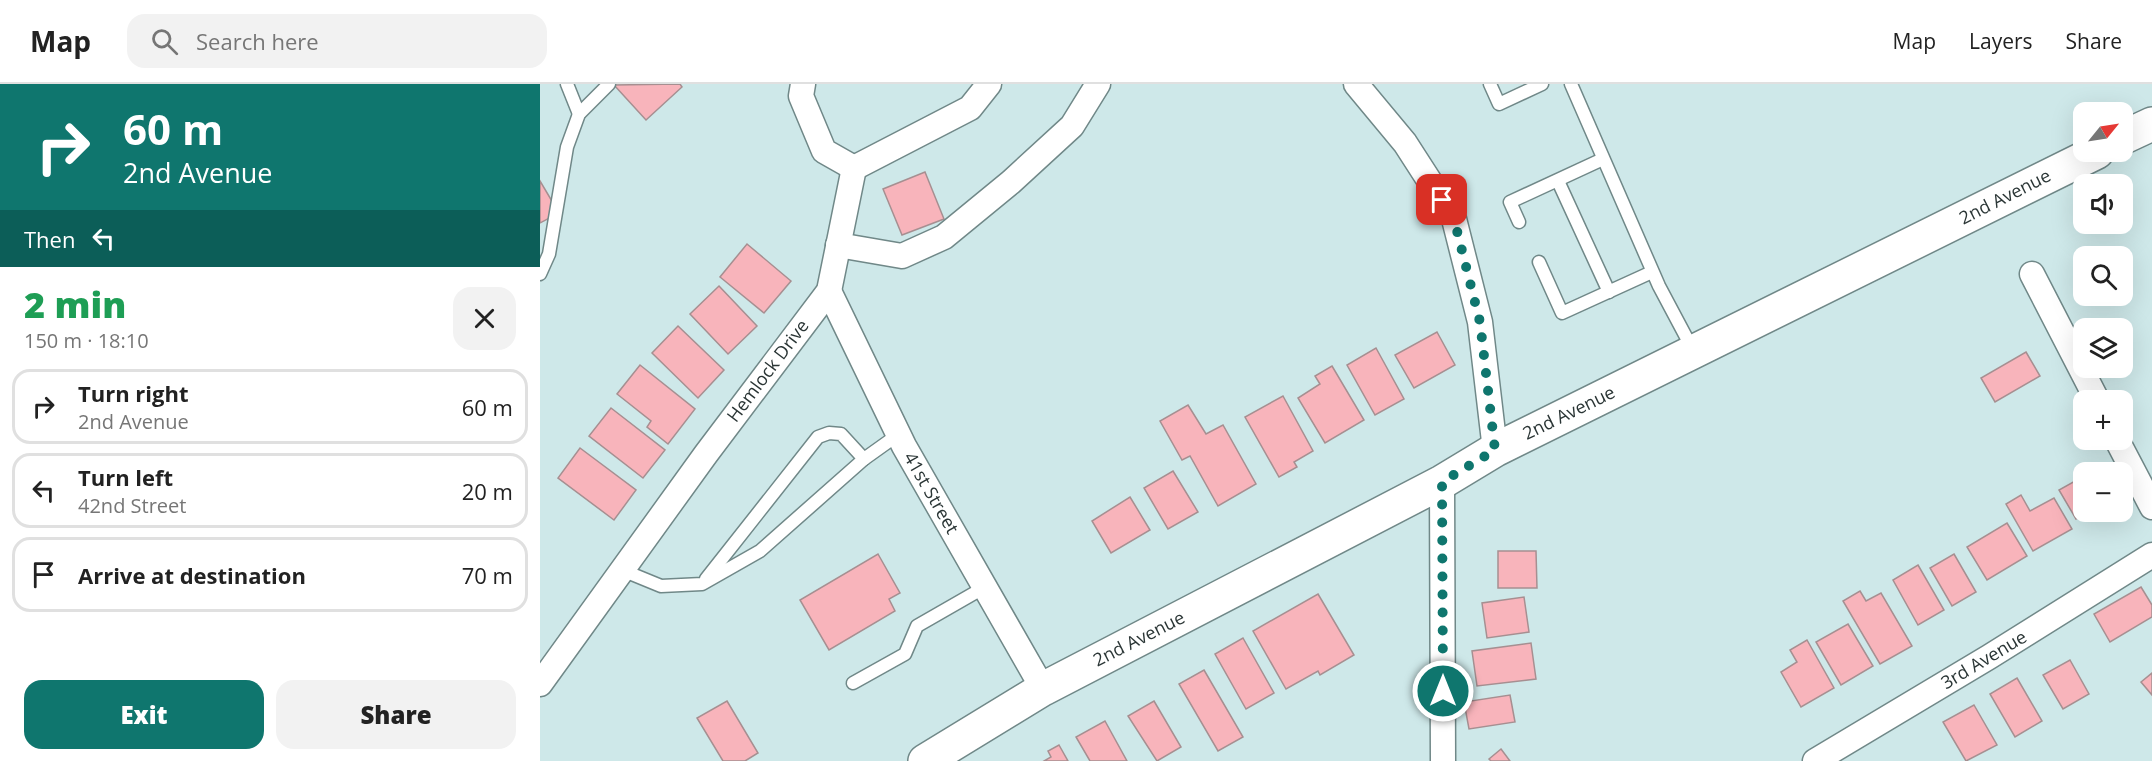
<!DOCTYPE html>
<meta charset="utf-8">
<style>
:root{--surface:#fff;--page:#f2f2f2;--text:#222;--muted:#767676;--line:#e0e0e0;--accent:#0f766e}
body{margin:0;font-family:"Open Sans",sans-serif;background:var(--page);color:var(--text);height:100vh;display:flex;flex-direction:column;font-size:22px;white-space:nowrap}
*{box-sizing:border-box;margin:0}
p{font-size:20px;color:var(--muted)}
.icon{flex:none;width:33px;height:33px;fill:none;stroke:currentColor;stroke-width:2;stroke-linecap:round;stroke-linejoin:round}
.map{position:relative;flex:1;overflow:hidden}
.side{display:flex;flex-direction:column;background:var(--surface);width:540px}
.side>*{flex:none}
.hud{background:#0f766e;color:#fff;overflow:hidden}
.needle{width:39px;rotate:60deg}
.controls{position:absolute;left:1533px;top:18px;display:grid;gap:12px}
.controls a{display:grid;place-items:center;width:60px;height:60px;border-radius:12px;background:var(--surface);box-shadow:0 6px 24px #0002;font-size:30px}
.pin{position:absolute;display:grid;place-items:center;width:51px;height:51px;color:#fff;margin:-26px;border-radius:12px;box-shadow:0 3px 9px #0006}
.me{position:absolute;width:66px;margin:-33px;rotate:0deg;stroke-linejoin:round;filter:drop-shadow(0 0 4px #0008)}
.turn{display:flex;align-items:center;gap:21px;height:126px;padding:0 24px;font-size:27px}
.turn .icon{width:78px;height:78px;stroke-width:2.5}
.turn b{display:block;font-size:42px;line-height:51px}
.then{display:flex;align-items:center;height:57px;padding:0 24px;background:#0003;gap:12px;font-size:22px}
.round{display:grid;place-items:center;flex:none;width:63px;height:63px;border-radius:18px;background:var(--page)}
.summary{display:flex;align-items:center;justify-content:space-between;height:102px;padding:0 24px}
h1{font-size:36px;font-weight:800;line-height:45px;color:#1e9e55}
.primary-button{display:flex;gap:12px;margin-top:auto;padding:12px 24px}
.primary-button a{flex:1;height:69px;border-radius:18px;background:var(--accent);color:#fff;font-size:24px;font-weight:800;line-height:69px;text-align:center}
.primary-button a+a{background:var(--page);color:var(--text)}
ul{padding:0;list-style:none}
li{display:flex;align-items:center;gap:18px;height:75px;margin:0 12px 9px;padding:0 12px;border:3px solid var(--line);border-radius:18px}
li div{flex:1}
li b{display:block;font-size:22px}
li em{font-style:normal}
header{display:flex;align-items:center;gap:36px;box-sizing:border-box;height:84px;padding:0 30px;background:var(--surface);border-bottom:2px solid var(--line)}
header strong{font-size:28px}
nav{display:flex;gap:33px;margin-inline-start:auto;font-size:21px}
.search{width:420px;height:54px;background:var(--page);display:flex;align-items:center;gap:15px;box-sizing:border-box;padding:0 21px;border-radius:18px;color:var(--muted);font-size:22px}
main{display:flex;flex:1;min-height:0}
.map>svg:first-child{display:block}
</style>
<header>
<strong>Map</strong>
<div class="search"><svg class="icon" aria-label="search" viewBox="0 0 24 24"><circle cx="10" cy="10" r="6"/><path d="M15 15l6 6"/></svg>Search here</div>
<nav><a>Map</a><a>Layers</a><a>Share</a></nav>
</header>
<main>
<section class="side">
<div class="hud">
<div class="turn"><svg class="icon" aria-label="right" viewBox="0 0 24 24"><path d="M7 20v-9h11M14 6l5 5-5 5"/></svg><div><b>60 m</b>2nd Avenue</div></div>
<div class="then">Then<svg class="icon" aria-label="left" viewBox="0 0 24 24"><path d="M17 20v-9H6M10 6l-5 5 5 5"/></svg></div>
</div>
<div class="summary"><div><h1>2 min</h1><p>150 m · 18:10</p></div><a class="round"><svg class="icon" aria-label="close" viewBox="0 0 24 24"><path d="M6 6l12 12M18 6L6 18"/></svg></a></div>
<ul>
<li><svg class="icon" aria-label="right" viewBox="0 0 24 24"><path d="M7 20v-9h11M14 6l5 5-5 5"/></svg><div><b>Turn right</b><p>2nd Avenue</p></div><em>60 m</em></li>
<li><svg class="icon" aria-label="left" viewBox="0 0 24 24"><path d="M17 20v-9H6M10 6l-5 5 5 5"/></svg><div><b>Turn left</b><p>42nd Street</p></div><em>20 m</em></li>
<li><svg class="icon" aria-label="arrive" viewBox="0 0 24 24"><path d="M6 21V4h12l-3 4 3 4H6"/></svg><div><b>Arrive at destination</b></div><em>70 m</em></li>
</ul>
<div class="primary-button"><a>Exit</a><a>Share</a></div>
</section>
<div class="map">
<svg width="1612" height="677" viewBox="0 0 1612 677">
<rect width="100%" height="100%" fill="#cee8e9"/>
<g fill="#f8b4bb" stroke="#a68f91" stroke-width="1.5">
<polygon points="140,0 142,3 106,36 74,1"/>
<polygon points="385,88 404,135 362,151 343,105"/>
<polygon points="0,97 19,129 0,139"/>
<polygon points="207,160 251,197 224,229 180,193"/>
<polygon points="179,202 217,242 188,270 150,230"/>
<polygon points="138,242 184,286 158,314 112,269"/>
<polygon points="897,248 915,281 874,304 855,271"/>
<polygon points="836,264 864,315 835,331 807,281"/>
<polygon points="1486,268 1500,292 1455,318 1441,294"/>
<polygon points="100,281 155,325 128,360 107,343 111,337 77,310"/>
<polygon points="792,282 824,336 785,359 758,314 780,300 775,292"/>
<polygon points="743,312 773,367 754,378 757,383 739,393 705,333"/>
<polygon points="648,321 666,350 683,341 716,400 678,422 650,372 642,376 620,337"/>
<polygon points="71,324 125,366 103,394 49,352"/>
<polygon points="40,364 96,406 74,436 18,394"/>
<polygon points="633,387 658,428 628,445 604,404"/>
<polygon points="1544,392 1544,428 1549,428 1536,435 1519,406"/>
<polygon points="1481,411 1490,427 1514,414 1532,445 1493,467 1466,420"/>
<polygon points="590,413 610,446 571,469 552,437"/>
<polygon points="1467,439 1487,472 1447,496 1427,463"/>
<polygon points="958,467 996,467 997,504 958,504"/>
<polygon points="338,470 360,509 349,515 355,527 289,566 260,516"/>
<polygon points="1414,470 1436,508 1412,522 1390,484"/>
<polygon points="1378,481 1404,526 1378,541 1353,496"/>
<polygon points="1601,503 1612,521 1612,533 1570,558 1554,530"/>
<polygon points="1320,507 1326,517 1341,509 1372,562 1340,580 1303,517"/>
<polygon points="778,510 814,571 780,591 778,587 746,605 713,547"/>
<polygon points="984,513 989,548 947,554 942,519"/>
<polygon points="1308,540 1333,582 1301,601 1276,558"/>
<polygon points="703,554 734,609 706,625 675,570"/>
<polygon points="1267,556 1294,604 1261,623 1241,588 1257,578 1250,566"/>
<polygon points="991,559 996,595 937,602 932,567"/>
<polygon points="1530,576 1549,610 1523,625 1503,591"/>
<polygon points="664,586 703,653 678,667 639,600"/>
<polygon points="1612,589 1612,611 1601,598"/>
<polygon points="1477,594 1502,637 1475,653 1450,610"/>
<polygon points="970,611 975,638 929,645 924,618"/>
<polygon points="187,617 218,669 205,677 183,677 157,634"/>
<polygon points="614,617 641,663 617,677 588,632"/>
<polygon points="1434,621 1457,661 1426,677 1403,638"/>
<polygon points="565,637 587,677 550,677 536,653"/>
<polygon points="519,661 528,677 504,677 511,673 508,667"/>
<polygon points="961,665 970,677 951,677 949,675"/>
</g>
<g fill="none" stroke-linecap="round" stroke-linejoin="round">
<g stroke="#708888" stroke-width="15">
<g id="service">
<polyline points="27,0 39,30"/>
<polyline points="950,0 959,20 1002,0"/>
<polyline points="1031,0 1119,202 1153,266"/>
<polyline points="1018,97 1069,208"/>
<polyline points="979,138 970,118 1063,75"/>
<polyline points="999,178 1022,229 1112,188"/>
<polyline points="0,190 9,170 27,63 39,30 69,0"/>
<polyline points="82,486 121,502 162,500 220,467 324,375 359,350"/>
<polyline points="166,495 278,353 289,349 301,350 324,375"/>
<polyline points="313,599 365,570 377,542 445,503"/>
</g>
</g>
<g stroke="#708888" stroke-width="27">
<g id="minor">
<polyline points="263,0 261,12 284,67 314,84"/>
<polyline points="816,0 865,59 914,135 940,238 955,366"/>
<polyline points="314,84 430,24 449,0"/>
<polyline points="298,161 362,172 404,153 471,98 532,42 558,0"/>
<polyline points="1492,190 1557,316"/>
<polyline points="289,207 364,362 503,605"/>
<polyline points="1577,356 1612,423"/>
<polyline points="902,398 903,677"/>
<polyline points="0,600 166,370 289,207 314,84"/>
<polyline points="1275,677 1449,573 1612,471"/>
</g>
</g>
<g stroke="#708888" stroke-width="36">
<g id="secondary">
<polyline points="1582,54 1612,40"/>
<polyline points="385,677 503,605 902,398 955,366 1557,68"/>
</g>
</g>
<use href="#service" stroke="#fff" stroke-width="12"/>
<use href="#minor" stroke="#fff" stroke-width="24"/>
<use href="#secondary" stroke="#fff" stroke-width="33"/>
</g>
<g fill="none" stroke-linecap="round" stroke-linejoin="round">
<polyline stroke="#0f766e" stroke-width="10" stroke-dasharray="0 18" points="902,116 914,135 940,238 955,366 902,398 903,607"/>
</g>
<g text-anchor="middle" stroke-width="4.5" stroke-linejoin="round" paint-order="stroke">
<g font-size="18" fill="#2a3535" stroke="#fff">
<text transform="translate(1465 113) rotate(-27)" y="6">2nd Avenue</text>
<text transform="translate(228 287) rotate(-53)" y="6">Hemlock Drive</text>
<text transform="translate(1029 329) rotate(-26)" y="6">2nd Avenue</text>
<text transform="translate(391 409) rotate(60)" y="6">41st Street</text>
<text transform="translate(599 555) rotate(-27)" y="6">2nd Avenue</text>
<text transform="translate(1444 576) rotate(-31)" y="6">3rd Avenue</text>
</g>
</g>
</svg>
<div class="controls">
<a><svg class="needle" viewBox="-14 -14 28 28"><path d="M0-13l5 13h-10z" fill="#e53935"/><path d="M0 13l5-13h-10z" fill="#767676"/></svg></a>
<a><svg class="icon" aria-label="sound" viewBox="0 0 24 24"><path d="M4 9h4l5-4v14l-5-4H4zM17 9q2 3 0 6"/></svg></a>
<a><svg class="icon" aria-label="search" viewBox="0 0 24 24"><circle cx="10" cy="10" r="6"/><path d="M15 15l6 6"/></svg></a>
<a><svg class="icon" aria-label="layers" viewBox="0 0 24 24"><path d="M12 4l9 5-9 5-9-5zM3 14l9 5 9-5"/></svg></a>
<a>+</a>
<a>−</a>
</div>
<div class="pin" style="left:902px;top:116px;background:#d93025"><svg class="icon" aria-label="arrive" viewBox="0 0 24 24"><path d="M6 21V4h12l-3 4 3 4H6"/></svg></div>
<svg class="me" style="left:903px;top:607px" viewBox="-20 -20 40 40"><circle r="17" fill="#0f766e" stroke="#fff" stroke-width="3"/><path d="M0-11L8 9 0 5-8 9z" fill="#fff"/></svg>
</div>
</main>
